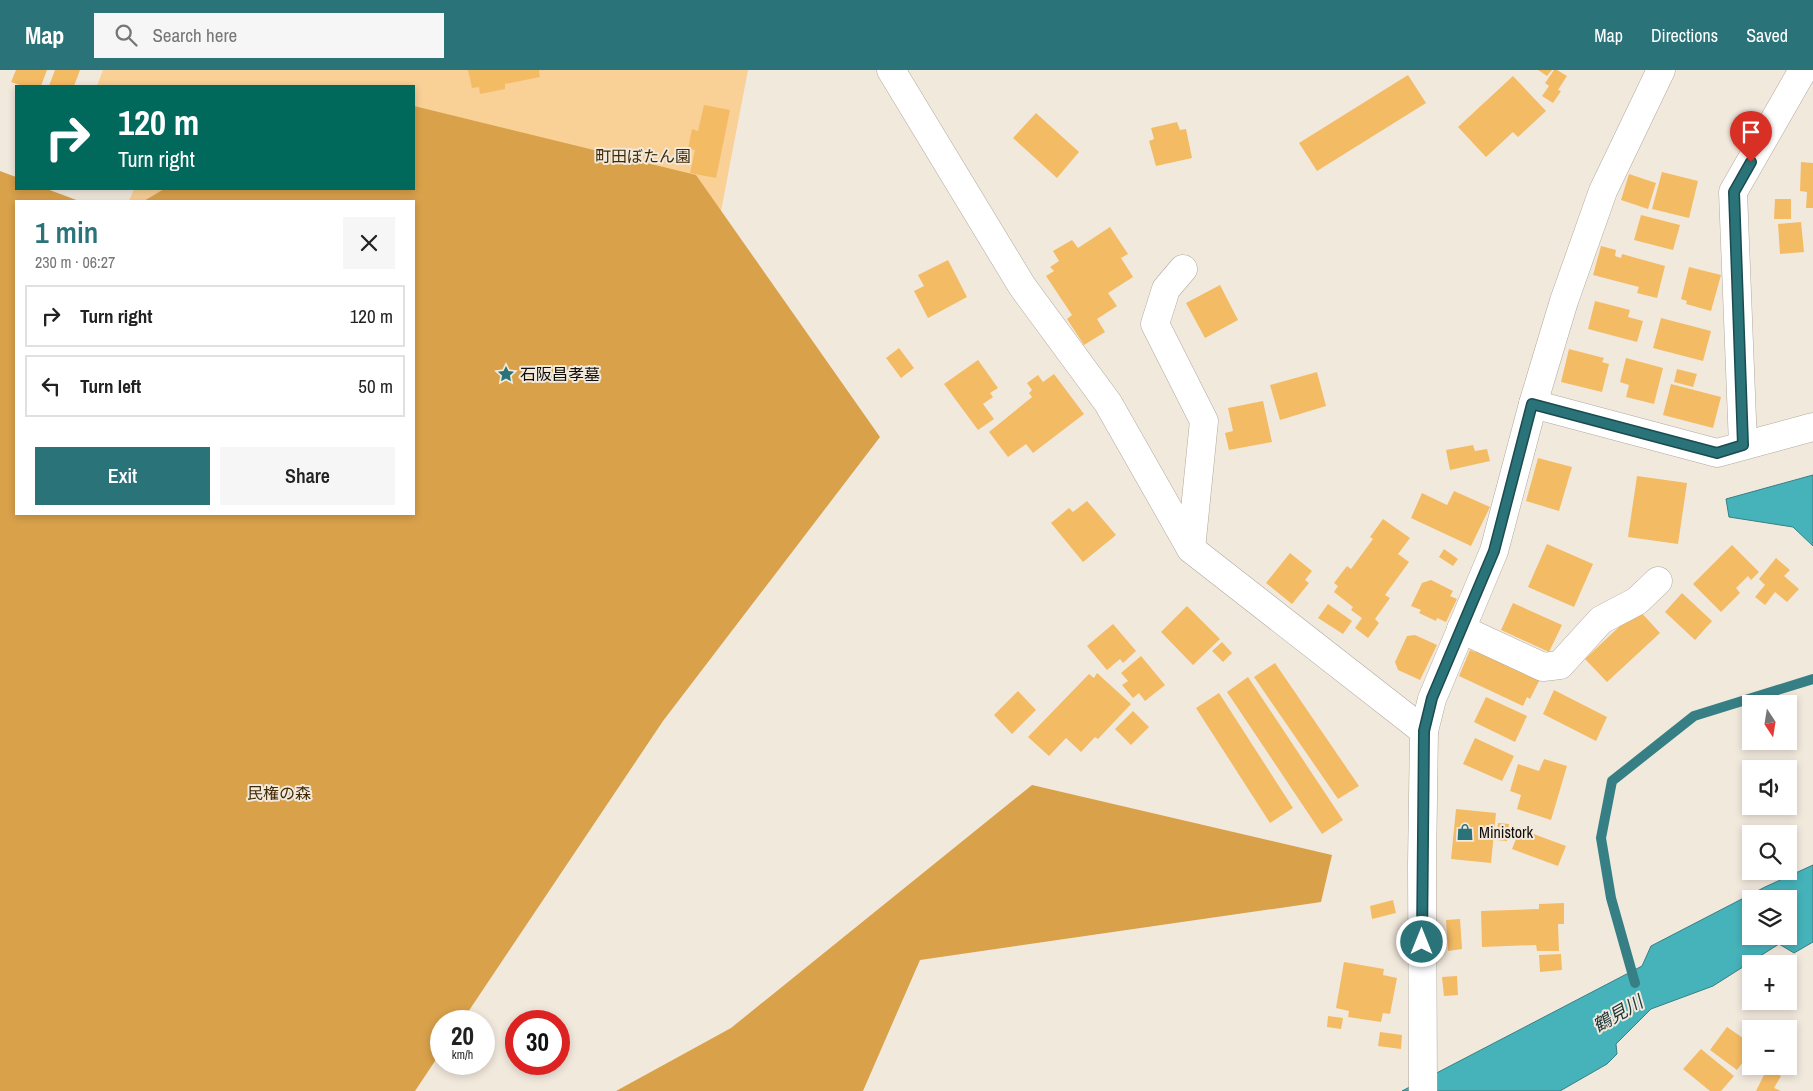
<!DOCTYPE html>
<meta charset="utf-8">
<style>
:root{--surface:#fff;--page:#f6f6f6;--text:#222;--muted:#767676;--line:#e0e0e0;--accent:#297379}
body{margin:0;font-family:"Archivo Narrow","Noto Sans JP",sans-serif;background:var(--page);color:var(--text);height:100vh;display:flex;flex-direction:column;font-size:19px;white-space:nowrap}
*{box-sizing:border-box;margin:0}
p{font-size:16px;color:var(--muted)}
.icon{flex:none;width:28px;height:28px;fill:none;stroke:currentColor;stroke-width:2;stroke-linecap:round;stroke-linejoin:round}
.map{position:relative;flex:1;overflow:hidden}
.drawer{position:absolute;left:15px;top:130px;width:400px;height:315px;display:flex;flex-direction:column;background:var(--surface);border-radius:0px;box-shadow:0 2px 8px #0003}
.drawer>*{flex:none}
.hud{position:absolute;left:15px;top:15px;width:400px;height:105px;border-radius:0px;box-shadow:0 2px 8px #0003;background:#00695c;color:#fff;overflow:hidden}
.needle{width:32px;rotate:168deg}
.fabs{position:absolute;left:1742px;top:625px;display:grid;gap:10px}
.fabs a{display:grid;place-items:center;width:55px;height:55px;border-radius:0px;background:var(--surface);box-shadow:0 2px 8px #0003;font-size:25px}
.speed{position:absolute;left:430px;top:940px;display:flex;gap:10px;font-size:25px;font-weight:700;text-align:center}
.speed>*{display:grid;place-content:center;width:65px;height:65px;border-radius:50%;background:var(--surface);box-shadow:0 2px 8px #0003;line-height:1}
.speed small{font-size:12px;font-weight:400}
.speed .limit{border:8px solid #d22;background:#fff;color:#111}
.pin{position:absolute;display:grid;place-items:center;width:42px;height:42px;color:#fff;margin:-51px -21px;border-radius:50% 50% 50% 0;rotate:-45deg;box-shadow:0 0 5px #0007}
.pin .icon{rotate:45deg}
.me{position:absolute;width:55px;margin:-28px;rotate:0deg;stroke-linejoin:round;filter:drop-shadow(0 0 4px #0008)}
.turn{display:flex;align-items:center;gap:18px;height:105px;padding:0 20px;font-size:22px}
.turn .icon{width:65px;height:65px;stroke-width:2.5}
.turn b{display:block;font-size:35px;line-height:42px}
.round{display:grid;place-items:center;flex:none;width:52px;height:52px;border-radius:0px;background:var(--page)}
.overview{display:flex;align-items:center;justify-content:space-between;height:85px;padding:0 20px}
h1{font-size:30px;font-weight:600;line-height:38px;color:var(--accent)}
.button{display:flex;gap:10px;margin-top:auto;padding:10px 20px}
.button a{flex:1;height:58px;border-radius:0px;background:var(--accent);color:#fff;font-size:20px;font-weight:600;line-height:58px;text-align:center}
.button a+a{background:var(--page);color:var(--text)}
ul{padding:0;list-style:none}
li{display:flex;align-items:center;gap:15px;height:62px;margin:0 10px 8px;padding:0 10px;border:2px solid var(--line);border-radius:0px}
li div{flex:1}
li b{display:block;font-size:19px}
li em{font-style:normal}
header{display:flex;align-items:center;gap:30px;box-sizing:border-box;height:70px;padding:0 25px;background:var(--accent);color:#fff}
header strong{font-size:24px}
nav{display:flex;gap:28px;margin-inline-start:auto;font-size:18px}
.search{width:350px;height:45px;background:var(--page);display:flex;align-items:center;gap:12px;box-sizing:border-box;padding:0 18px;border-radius:0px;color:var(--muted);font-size:19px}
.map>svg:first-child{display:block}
</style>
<header>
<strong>Map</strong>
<div class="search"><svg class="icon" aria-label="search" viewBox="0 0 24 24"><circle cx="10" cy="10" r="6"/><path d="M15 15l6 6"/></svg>Search here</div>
<nav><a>Map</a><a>Directions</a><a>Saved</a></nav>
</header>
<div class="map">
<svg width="1813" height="1021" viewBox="0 0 1813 1021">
<rect width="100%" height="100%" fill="#f2e9dd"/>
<polygon fill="#f9d096" points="103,0 748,0 712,188 410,124 408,131 129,131 134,119 414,119 414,16 97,16"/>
<g fill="#d9a14a">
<polygon points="414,36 696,105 880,367 663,651 462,951 441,951 441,982 415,1021 0,1021 0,101 16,107 16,119 47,119 79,131 16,131 16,444 414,444 414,131 144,131 164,119 414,119"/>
<polygon points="1032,715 1332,785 1321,832 920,890 863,1021 616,1021 731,958"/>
</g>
<g fill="#46b2ba" stroke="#368085" fill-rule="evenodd">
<polygon points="1813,405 1813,476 1793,457 1729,447 1726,429"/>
<path d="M1813,795V872L1794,883L1779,874L1713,916L1651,939L1616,974L1617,984L1607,994L1560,1021H1402L1642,896L1651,876L1765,817ZM1751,829H1789V866H1751Z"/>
</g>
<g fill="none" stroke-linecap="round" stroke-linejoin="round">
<polyline stroke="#368085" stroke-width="10" points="1635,913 1611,828 1601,768 1612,711 1694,646 1813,609"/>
</g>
<g fill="#f4bb65">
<polygon points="16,0 47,0 41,16 22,16 11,12"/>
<polygon points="55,0 80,0 74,16 49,16"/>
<polygon points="468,0 539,0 540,7 505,14 505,19 480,24 479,17 472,18"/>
<polygon points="1538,0 1552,0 1547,6"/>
<polygon points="1554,0 1557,0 1567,6 1558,20 1561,21 1553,33 1542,26 1549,16 1545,13"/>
<polygon points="1408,5 1426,33 1317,101 1299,73"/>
<polygon points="1513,6 1546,41 1518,67 1513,62 1486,87 1458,57"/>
<polygon points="704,35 730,40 716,108 690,103 695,80 688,79 692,59 698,61"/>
<polygon points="1036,43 1079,82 1057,108 1013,68"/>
<polygon points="1177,52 1180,60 1186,59 1192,88 1156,96 1149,71 1154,69 1151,58"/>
<polygon points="1801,92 1813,93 1813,138 1806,138 1807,122 1800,121"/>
<polygon points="1662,102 1698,111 1689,148 1652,139"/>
<polygon points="1629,104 1656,113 1648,139 1621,130"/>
<polygon points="1775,129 1791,129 1791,149 1774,149"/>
<polygon points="1641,145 1680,155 1673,180 1634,170"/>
<polygon points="1801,152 1804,182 1780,184 1778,154"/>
<polygon points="1110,157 1128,184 1121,188 1133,207 1108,223 1117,236 1097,249 1105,262 1084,275 1067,249 1072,245 1046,206 1054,201 1050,197 1059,191 1053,181 1072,170 1078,178"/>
<polygon points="1601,176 1616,180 1615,186 1621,188 1622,184 1665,196 1657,228 1637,223 1639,217 1593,205"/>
<polygon points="948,190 967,227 928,248 914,221 924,216 918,205"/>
<polygon points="1689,197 1721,205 1711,241 1686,234 1687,231 1681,229"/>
<polygon points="1220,215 1238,250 1205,268 1186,233"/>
<polygon points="1595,231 1630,240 1628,247 1643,251 1637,272 1588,259"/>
<polygon points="1661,248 1711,261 1703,291 1653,278"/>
<polygon points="899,278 914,298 901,308 886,288"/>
<polygon points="1569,279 1604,288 1602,292 1609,294 1602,322 1561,312"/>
<polygon points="1626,288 1663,298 1654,334 1626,327 1629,315 1620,312"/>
<polygon points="978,290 998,318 990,323 993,327 983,334 994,349 978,360 944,314"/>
<polygon points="1677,299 1697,304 1693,317 1674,312"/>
<polygon points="1317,302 1326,336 1280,350 1270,315"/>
<polygon points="1054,304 1084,344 1033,383 1026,374 1008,387 989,362 1032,327 1029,323 1032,320 1027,313 1038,305 1043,312"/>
<polygon points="1671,314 1721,327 1713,358 1663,345"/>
<polygon points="1263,331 1272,372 1229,380 1225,363 1233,361 1228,338"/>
<polygon points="1473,375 1475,381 1487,379 1490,391 1450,400 1446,380"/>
<polygon points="1538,388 1572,397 1559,441 1526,431"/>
<polygon points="1637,406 1687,413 1678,474 1628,467"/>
<polygon points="1454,421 1490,437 1471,476 1411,448 1422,423 1447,435"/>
<polygon points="1087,431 1116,465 1083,492 1051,453 1069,438 1073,442"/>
<polygon points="1383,449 1410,468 1398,484 1409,492 1385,525 1390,528 1375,549 1379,553 1368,568 1355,558 1362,548 1351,540 1353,537 1334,522 1338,516 1334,513 1347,496 1351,499 1373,469 1370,467"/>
<polygon points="1547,474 1593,494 1574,537 1528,517"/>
<polygon points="1732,475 1759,502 1751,510 1748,506 1736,518 1740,523 1721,542 1693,514"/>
<polygon points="1444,479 1458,489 1453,496 1439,487"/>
<polygon points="1290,483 1312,501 1305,510 1309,513 1292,534 1266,513"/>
<polygon points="1776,488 1790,500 1784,506 1799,519 1787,532 1775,522 1765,535 1755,527 1765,515 1759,509"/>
<polygon points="1431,510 1453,521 1450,526 1457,529 1446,552 1437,548 1436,551 1419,543 1421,540 1411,536 1422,513"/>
<polygon points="1682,523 1712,551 1695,570 1665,542"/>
<polygon points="1513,533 1562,555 1549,582 1501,560"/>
<polygon points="1328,534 1352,551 1343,564 1318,548"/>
<polygon points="1187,536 1220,569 1193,595 1161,562"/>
<polygon points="1638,539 1660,563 1607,612 1585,589"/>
<polygon points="1113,554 1136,581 1123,593 1120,589 1107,600 1087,576"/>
<polygon points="1415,565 1437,575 1420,610 1398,600 1395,592 1407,566"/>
<polygon points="1222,572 1232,583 1223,592 1212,581"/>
<polygon points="1478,578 1541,607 1530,629 1527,627 1523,636 1459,606 1470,580 1475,582"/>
<polygon points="1141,586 1165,615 1145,631 1139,623 1133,628 1122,615 1128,611 1121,603"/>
<polygon points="1275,593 1359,716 1338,729 1254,607"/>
<polygon points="1097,603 1131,634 1098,669 1095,667 1081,682 1066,668 1049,686 1028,667 1089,604 1094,608"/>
<polygon points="1248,607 1343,750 1322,764 1227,622"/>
<polygon points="1554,620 1607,647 1596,671 1543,644"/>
<polygon points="1018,621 1036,640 1012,664 994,645"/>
<polygon points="1219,623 1293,738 1270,753 1196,638"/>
<polygon points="1486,627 1527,646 1515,672 1474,652"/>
<polygon points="1133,641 1149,657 1131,675 1115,659"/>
<polygon points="1475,668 1514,686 1502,711 1463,694"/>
<polygon points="1544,689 1567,696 1551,750 1517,739 1521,725 1510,721 1518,694 1539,701"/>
<polygon points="1456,739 1496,743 1491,793 1451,789"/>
<polygon points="1498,753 1509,754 1507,771 1496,770"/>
<polygon points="1520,759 1566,776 1558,796 1512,779"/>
<polygon points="1393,830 1396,843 1372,849 1370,836"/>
<polygon points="1564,833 1564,854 1558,854 1559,881 1537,881 1536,875 1482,877 1481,841 1539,839 1539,834"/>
<polygon points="1460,849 1462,879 1448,881 1446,850"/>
<polygon points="1561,884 1562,900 1540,902 1539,885"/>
<polygon points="1344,892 1384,899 1383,905 1397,908 1390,944 1383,943 1381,952 1348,947 1349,941 1336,938"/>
<polygon points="1457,906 1458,925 1444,926 1442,907"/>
<polygon points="1328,946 1343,948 1341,959 1327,957"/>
<polygon points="1727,957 1743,968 1745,965 1751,969 1751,981 1737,1000 1710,980"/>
<polygon points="1380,962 1402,965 1401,979 1378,976"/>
<polygon points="1701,979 1734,1006 1721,1021 1710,1021 1683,999"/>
<polygon points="1767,999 1781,1006 1774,1018 1781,1021 1756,1021"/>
</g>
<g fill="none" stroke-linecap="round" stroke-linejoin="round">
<g stroke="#b1a89d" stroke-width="29">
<g id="minor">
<polyline points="891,0 1022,216 1108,333 1191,479 1424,661"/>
<polyline points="1183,199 1166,219 1155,254 1204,351 1191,479"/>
<polyline points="1533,334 1717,383 1813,357"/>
<polyline points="1743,375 1733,122 1803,0"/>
<polyline points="1461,559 1543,597 1560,595 1601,550 1637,531 1658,511"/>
<polyline points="1423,1021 1422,795 1424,661 1432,629 1494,481 1533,334 1564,231 1603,121 1661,0"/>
</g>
</g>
<use href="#minor" stroke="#fff" stroke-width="28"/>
</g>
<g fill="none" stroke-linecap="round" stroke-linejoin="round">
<g stroke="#1b4b4f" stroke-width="12">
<polyline id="route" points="1422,872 1424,661 1432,628 1494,481 1532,334 1717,383 1743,375 1734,122 1751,92"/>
</g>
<use href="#route" stroke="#297379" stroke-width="9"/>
</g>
<defs>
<g id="sight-bare" transform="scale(1.35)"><path d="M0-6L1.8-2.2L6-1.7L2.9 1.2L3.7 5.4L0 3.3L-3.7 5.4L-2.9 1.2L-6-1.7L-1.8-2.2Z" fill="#297379" stroke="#f2e9dd" stroke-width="2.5" paint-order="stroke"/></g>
<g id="shop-bare" transform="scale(1.35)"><path d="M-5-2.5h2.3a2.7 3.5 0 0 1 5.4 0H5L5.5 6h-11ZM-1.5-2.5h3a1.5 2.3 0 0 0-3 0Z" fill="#297379" stroke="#f2e9dd" stroke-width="2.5" paint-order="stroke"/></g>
</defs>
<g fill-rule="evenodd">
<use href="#sight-bare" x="506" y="304"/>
<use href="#shop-bare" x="1465" y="762"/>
</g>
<g text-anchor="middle" stroke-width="4" stroke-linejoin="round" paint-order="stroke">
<g font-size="16" fill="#412a04" stroke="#f2e9dd">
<text x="643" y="92">町田ぼたん園</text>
<text x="279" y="729">民権の森</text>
</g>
<g font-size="16" fill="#100d09" stroke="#f2e9dd" text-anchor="start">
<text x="520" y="310">石阪昌孝墓</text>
<text x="1479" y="768">Ministork</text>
</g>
<g font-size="18" font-style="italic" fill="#20383a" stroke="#f2e9dd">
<text transform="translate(1618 944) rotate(-30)" y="6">鶴見川</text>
</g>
</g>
</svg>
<div class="fabs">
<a><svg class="needle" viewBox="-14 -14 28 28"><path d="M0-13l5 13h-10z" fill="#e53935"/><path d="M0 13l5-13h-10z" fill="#767676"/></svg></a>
<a><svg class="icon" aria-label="sound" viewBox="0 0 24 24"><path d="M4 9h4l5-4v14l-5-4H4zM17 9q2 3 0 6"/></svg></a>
<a><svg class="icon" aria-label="search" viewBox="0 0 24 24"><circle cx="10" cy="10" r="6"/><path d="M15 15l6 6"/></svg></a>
<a><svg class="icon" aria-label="layers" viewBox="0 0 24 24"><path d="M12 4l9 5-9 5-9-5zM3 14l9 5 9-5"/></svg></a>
<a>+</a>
<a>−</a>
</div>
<div class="speed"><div>20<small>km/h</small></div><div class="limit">30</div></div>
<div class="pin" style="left:1751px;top:92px;background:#d93025"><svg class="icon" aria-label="arrive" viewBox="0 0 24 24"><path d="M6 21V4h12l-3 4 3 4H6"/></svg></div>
<svg class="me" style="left:1422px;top:872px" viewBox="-20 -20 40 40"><circle r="17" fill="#297379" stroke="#fff" stroke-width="3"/><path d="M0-11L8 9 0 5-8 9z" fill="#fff"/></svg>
<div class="hud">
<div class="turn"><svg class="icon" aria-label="right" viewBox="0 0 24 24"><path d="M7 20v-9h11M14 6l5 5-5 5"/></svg><div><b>120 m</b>Turn right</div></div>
</div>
<section class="drawer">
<div class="overview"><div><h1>1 min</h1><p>230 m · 06:27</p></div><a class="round"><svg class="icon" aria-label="close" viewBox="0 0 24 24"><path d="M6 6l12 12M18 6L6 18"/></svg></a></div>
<ul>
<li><svg class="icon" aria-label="right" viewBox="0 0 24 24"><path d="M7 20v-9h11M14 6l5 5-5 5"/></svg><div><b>Turn right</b></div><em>120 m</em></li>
<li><svg class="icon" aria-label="left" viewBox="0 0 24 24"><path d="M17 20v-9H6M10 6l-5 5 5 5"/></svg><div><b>Turn left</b></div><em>50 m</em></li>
</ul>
<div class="button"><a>Exit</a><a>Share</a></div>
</section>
</div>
